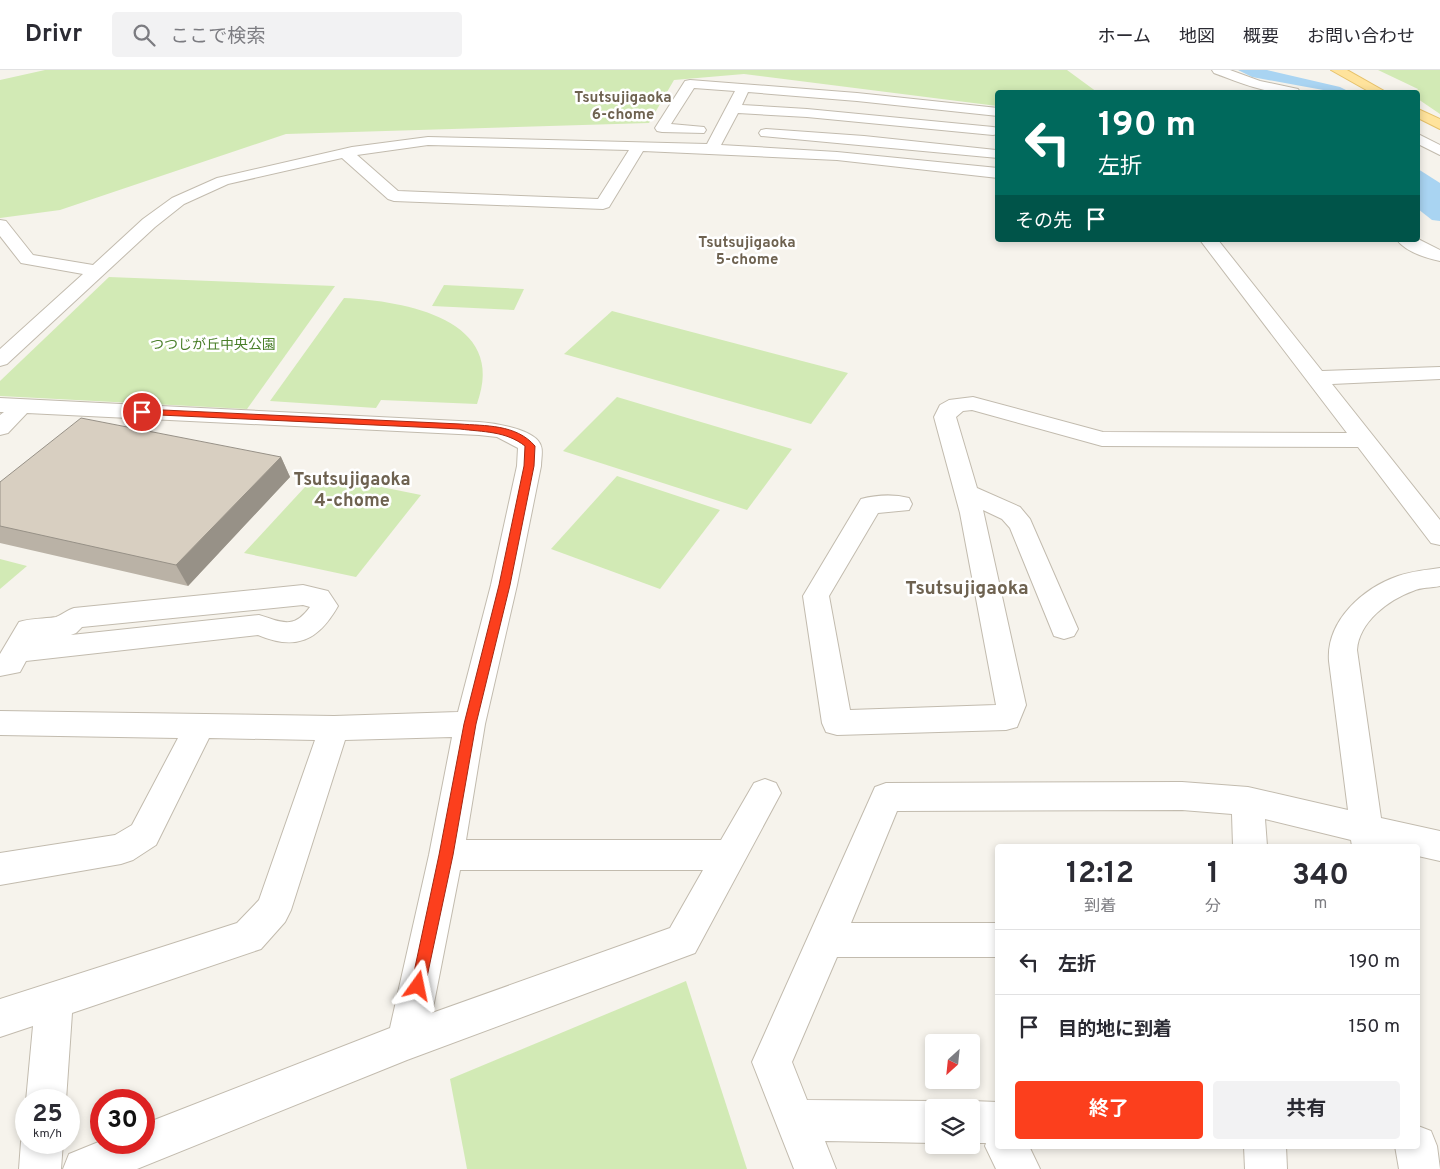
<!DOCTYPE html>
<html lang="ja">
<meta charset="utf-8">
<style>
:root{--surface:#fff;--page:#f2f2f3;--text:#2b2b33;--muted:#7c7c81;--line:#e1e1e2;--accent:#fc3f1d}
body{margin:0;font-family:Overpass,"Noto Sans JP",sans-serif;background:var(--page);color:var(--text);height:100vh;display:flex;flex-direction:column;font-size:19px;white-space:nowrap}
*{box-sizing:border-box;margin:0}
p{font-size:16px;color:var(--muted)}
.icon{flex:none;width:28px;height:28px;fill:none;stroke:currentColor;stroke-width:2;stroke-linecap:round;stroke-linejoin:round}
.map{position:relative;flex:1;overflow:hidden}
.drawer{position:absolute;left:995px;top:774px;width:425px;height:305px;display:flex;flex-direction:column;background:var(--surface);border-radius:5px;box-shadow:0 2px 8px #0003}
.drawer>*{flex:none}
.guide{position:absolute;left:995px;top:20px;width:425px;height:152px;border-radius:5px;box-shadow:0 2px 8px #0003;background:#00695c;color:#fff;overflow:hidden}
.needle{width:32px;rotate:207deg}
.controls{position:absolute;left:925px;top:964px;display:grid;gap:10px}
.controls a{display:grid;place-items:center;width:55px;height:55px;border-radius:5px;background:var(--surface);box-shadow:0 2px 8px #0003;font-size:25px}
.speed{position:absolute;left:15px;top:1019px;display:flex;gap:10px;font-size:25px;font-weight:700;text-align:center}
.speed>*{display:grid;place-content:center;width:65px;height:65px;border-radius:50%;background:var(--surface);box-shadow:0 2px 8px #0003;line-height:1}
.speed small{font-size:12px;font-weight:400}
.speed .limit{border:8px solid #d22;background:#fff;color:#111}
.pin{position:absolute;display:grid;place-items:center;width:42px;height:42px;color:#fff;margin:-21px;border:2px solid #fff;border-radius:50%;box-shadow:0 1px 5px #0007}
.me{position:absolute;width:55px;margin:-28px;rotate:12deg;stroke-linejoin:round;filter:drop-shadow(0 0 4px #0008)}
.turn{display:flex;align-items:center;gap:18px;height:105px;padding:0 20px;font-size:22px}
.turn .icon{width:65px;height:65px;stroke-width:2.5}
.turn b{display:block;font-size:35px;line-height:42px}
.then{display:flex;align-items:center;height:48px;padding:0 20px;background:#0003;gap:10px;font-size:19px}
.eta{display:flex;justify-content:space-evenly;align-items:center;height:85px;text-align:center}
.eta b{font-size:30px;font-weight:700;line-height:35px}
.action{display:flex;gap:10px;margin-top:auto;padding:10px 20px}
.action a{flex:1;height:58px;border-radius:5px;background:var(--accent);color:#fff;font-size:20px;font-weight:700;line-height:58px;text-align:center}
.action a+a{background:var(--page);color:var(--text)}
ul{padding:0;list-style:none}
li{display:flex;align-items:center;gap:15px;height:65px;padding:0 20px;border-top:1px solid var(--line)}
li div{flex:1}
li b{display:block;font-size:19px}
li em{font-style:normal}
header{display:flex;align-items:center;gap:30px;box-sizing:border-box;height:70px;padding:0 25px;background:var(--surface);border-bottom:1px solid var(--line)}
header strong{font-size:24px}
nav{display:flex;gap:28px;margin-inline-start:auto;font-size:18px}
.search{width:350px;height:45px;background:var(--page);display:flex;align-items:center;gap:12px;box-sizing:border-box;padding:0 18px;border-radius:5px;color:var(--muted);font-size:19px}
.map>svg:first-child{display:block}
</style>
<header>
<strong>Drivr</strong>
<div class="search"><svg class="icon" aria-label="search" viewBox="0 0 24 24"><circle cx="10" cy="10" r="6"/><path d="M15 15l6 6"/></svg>ここで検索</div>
<nav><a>ホーム</a><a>地図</a><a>概要</a><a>お問い合わせ</a></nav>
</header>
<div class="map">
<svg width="1440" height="1099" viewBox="0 0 1440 1099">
<rect width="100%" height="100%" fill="#f6f3ec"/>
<g fill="#d2eab5">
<polygon points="45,0 1067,0 1097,22 998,22 997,36 744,4 674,10 649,53 286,64 60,140 0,148 0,10"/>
<polygon points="1378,0 1440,0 1440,44 1418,29 1418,22 1416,22 1418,19"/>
<polygon points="109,207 335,216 247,339 0,326 0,311"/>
<polygon points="444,215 524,219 514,240 432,236"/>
<path d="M344,228C405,231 509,249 477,334L381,330L376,338L270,331Z"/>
<polygon points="612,241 848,303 811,354 564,284"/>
<polygon points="617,327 792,379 747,440 563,381"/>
<polygon points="317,404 421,425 356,507 244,483"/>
<polygon points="617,406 720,440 660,519 551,479"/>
<polygon points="0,489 27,496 0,519"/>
<polygon points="686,911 747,1099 467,1099 450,1009"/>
</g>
<g fill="#a9d4f2">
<polygon points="1238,0 1267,0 1340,17 1350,22 1334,22 1252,7"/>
<polygon points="1418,99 1440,113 1440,151 1432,150 1418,139"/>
</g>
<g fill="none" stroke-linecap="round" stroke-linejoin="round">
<g stroke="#c2bbae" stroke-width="2">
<g id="minor">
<path d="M1212,0H1230L1260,11L1298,19L1300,22C1270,26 1241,13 1214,3Z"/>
<path d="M690,10L857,23L998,38V46L857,31L748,22L742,35L807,39L993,57L998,58V64L993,65L807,47L738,43L721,75L837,82L998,98V108L837,90L643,81L609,137L603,139L394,131L388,129L342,88L228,114L184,134L155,157L7,294L0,296V279L83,204L21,193L0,166V150L6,151L33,185L93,195L143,149L172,128L217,108L352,77L428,67L707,74L735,21L694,18L671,54L704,57L706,60L704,63L662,62L657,61L655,58L685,11ZM428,75L629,80L598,129L398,121L357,85Z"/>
<polygon points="766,59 864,66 996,80 998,88 761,66 759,63 761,60"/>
<polygon points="1418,64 1440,75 1440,85 1418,74"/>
<path d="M1418,169L1440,180V191C1426,188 1406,182 1397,170Z"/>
<path d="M1200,170H1218L1322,301L1440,297V309L1332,314L1440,450V475L1431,473L1358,377L1102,376L972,340L963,341L956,347L977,418L1020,437L1030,449L1078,559L1074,566L1064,569L1054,566L1010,458L1002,449L983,440L1026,635L1017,657L1006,660L837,665L826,662L822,653L803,526L861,429C876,425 894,424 909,428L912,434L909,440L878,443L829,526L850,640L996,635L960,443L934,347L940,335L949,330L973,327L1103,362L1347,363Z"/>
<path d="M0,328L479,352C493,353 536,359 541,376C543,381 541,390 541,396L517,515L485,654L466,770H721L754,713L765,709L776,713L781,723L695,883L407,990L137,1099H63L69,1084L101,1071L144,1072V1054L390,958L429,785L452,667L345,670L291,840L285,852L261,879L72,943L66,1030L26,1031L33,956L0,967V929L237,853L259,830L315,670L209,668L156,775L133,790L121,794L0,815V783L115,765L132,755L178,668L0,665V641L334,646L458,642L491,515L517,396L518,378L497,367L479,365L27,343L8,363L0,365V345L4,342H0ZM460,800H703L670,858L432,943Z"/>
<path d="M1440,498V516C1431,518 1421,517 1413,521C1388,530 1359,552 1357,580L1381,748L1440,761V791L1418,786V776H1352L1351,770L1265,749L1267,776H1233L1232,744L1182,740L897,741L851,853H998V887H837L792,992L807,1030L934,1031L949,1038H934V1073L825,1071L836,1099H794L752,992L875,717L886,713L1182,712L1248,717L1348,740L1329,591C1326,551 1363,518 1398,506C1412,501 1426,500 1440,498Z"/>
<path d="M303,515L328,521L338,536C318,571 296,581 258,565L26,591L20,602L0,606V584L19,552C31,548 44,549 56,547C62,545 67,540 74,538ZM303,535L310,537C293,560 282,552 259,545L71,565L76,563L82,557Z"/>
<polygon points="971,1031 998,1032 998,1076 1029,1076 1040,1099 996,1099 985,1076 986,1073 971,1073 971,1038 956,1038"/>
<polygon points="1418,1056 1431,1061 1437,1076 1440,1099 1399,1099 1395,1076 1418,1076"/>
<polygon points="26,1060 26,1072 63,1072 61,1099 19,1099 21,1072"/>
<polygon points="1244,1076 1286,1076 1287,1099 1245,1099"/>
</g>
</g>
<g stroke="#e6c16a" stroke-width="2">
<g id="major">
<polygon points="1331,0 1347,0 1386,22 1370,22"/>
<polygon points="1418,39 1440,49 1440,59 1418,48"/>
</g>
</g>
<use href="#minor" fill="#fff" fill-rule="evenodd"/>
<use href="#major" fill="#ffe39c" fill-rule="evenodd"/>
</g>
<polygon fill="#bab2a6" points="281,387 290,407 188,516 0,473 0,412"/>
<polygon fill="#979187" points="281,387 290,407 188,516 176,495"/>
<polygon fill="#d8cfc1" stroke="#979187" points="81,348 281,387 176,495 0,456 0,412"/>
<path fill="#fc3f1d" stroke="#a42913" d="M142,339L460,354C485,356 516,354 535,376L534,396L510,515L476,654L453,785L424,921L418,923L413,921L411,916L439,785L464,654L499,515L524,396L525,376C506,361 483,362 460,359L138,344V340Z"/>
<g text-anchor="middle" stroke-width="5" stroke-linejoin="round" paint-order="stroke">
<g font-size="14" fill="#4a7f2a" stroke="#fff">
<text x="213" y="279">つつじが丘中央公園</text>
</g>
<g font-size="15" font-weight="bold" fill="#6e6250" stroke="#fff">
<text x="623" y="32">Tsutsujigaoka<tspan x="623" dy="17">6-chome</tspan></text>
<text x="747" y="177">Tsutsujigaoka<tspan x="747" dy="17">5-chome</tspan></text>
</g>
<g font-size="18" font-weight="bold" fill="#6e6250" stroke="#fff">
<text x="352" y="415">Tsutsujigaoka<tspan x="352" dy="21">4-chome</tspan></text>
</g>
<g font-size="19" font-weight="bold" fill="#6e6250" stroke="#fff">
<text x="967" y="524">Tsutsujigaoka</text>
</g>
</g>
</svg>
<div class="controls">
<a><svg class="needle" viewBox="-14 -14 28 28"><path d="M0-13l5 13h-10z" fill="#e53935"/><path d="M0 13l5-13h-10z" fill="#7c7c81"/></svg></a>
<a><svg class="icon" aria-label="layers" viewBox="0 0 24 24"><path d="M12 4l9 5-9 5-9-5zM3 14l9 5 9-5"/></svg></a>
</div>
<div class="speed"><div>25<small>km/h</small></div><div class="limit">30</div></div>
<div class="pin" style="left:142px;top:342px;background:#d93025"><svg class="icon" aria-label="arrive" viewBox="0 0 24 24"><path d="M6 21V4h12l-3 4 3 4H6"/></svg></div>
<svg class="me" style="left:418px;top:916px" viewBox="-20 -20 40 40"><path d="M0-17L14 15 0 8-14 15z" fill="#fc3f1d" stroke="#fff" stroke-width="4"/></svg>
<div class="guide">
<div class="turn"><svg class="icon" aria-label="left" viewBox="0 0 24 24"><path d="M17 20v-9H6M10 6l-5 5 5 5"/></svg><div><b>190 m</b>左折</div></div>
<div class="then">その先<svg class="icon" aria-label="arrive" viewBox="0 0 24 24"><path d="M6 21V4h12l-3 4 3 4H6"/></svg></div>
</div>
<section class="drawer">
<div class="eta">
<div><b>12:12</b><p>到着</p></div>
<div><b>1</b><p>分</p></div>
<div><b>340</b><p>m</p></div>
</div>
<ul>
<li><svg class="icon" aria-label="left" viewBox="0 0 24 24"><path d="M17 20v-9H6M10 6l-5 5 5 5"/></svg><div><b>左折</b></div><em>190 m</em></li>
<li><svg class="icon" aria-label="arrive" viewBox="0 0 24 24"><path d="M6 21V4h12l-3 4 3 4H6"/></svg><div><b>目的地に到着</b></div><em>150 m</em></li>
</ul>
<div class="action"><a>終了</a><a>共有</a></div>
</section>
</div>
